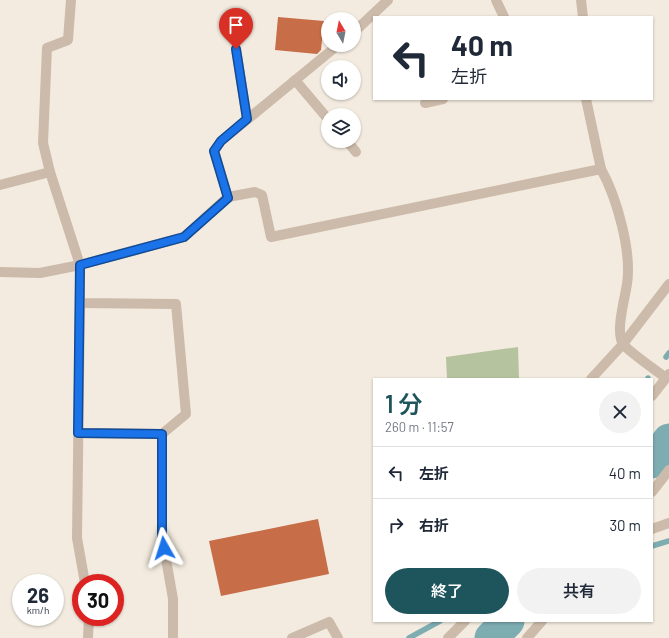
<!DOCTYPE html>
<html lang="ja">
<meta charset="utf-8">
<style>
:root{--surface:#fff;--page:#f2f2f3;--text:#1f2937;--muted:#747a83;--line:#e0e1e3;--accent:#1e555c}
body{margin:0;font-family:Barlow,"Noto Sans JP",sans-serif;background:var(--page);color:var(--text);height:100vh;display:flex;flex-direction:column;font-size:15px;white-space:nowrap}
*{box-sizing:border-box;margin:0}
p{font-size:13px;color:var(--muted)}
.icon{flex:none;width:22px;height:22px;fill:none;stroke:currentColor;stroke-width:2;stroke-linecap:round;stroke-linejoin:round}
.map{position:relative;flex:1;overflow:hidden}
.side{position:absolute;left:373px;top:378px;width:280px;height:244px;display:flex;flex-direction:column;background:var(--surface);border-radius:0px;box-shadow:0 1px 3px #0004}
.side>*{flex:none}
.top-card{position:absolute;left:373px;top:16px;width:280px;height:84px;border-radius:0px;box-shadow:0 1px 3px #0004;background:#fff;color:var(--text);overflow:hidden}
.needle{width:26px;rotate:350deg}
.controls{position:absolute;left:321px;top:12px;display:grid;gap:8px}
.controls a{display:grid;place-items:center;width:40px;height:40px;border-radius:50%;background:var(--surface);box-shadow:0 1px 3px #0004;font-size:20px}
.speed{position:absolute;left:12px;top:574px;display:flex;gap:8px;font-size:20px;font-weight:700;text-align:center}
.speed>*{display:grid;place-content:center;width:52px;height:52px;border-radius:50%;background:var(--surface);box-shadow:0 1px 3px #0004;line-height:1}
.speed small{font-size:10px;font-weight:400}
.speed .limit{border:6px solid #d22;background:#fff;color:#111}
.pin{position:absolute;display:grid;place-items:center;width:34px;height:34px;color:#fff;margin:-41px -17px;border-radius:50% 50% 50% 0;rotate:-45deg;box-shadow:0 0 4px #0007}
.pin .icon{rotate:45deg}
.me{position:absolute;width:44px;margin:-22px;rotate:354deg;stroke-linejoin:round;filter:drop-shadow(0 0 3px #0008)}
.turn{display:flex;align-items:center;gap:14px;height:84px;padding:0 12px;font-size:18px}
.turn .icon{width:52px;height:52px;stroke-width:2.5}
.turn b{display:block;font-size:28px;line-height:34px}
.round{display:grid;place-items:center;flex:none;width:42px;height:42px;border-radius:21px;background:var(--page)}
.headline{display:flex;align-items:center;justify-content:space-between;height:68px;padding:0 12px}
h1{font-size:24px;font-weight:600;line-height:30px;color:var(--accent)}
.primary-button{display:flex;gap:8px;margin-top:auto;padding:8px 12px}
.primary-button a{flex:1;height:46px;border-radius:24px;background:var(--accent);color:#fff;font-size:16px;font-weight:600;line-height:46px;text-align:center}
.primary-button a+a{background:var(--page);color:var(--text)}
ul{padding:0;list-style:none}
li{display:flex;align-items:center;gap:12px;height:52px;padding:0 12px;border-top:1px solid var(--line)}
li div{flex:1}
li b{display:block;font-size:15px}
li em{font-style:normal}
.map>svg:first-child{display:block}
</style>
<div class="map">
<svg width="669" height="638" viewBox="0 0 669 638">
<rect width="100%" height="100%" fill="#f3ebdf"/>
<polygon fill="#b5c39e" points="518,347 519,379 447,379 446,357"/>
<g fill="none" stroke-linecap="round" stroke-linejoin="round">
<g stroke="#7dacb1" stroke-width="5.5">
<polyline points="666,357 669,353"/>
<polyline points="648,379 648,378"/>
<polyline points="652,546 669,541"/>
<polyline points="409,638 440,621"/>
</g>
<g stroke="#7dacb1" stroke-width="33">
<polyline points="652,462 669,440"/>
<polyline points="491,638 508,621"/>
</g>
</g>
<g fill="#c76d48">
<polygon points="278,17 324,21 321,50 317,54 275,50"/>
<polygon points="318,519 329,574 221,596 209,541"/>
</g>
<g fill="none" stroke-linecap="round" stroke-linejoin="round">
<g stroke="#cba" stroke-width="10">
<polyline points="496,0 504,17"/>
<polyline points="581,0 583,17"/>
<polyline points="354,32 388,0"/>
<polyline points="236,49 247,119"/>
<polyline points="295,80 328,119"/>
<polyline points="586,99 601,169"/>
<polyline points="425,103 443,99"/>
<polyline points="347,141 356,152"/>
<polyline points="50,172 80,265 80,303 176,304 186,414 162,434"/>
<polyline points="0,185 50,172 43,143 47,48 68,40 71,0"/>
<path d="M228,197L255,192L262,195L271,237L601,169C617,198 632,252 627,284C625,298 615,332 623,344C629,352 657,371 666,378"/>
<polyline points="0,272 40,273 80,265 184,237 228,197 214,151 221,141 338,45"/>
<polyline points="80,303 77,538 85,583"/>
<polyline points="591,379 623,344 669,284"/>
<polyline points="652,396 669,374"/>
<polyline points="78,433 162,434 162,536 173,599 173,638"/>
<polyline points="652,492 669,470"/>
<polyline points="652,529 669,523"/>
<polyline points="88,638 89,617"/>
<polyline points="292,638 329,622 338,638"/>
<polyline points="448,638 465,621"/>
<polyline points="527,638 542,621"/>
</g>
</g>
<g fill="none" stroke-linecap="round" stroke-linejoin="round">
<g stroke="#114b97" stroke-width="10">
<polyline id="route" points="164,548 162,536 162,434 78,433 80,265 184,237 228,198 214,151 221,141 247,119 236,49"/>
</g>
<use href="#route" stroke="#1a73e8" stroke-width="7"/>
</g>
</svg>
<div class="controls">
<a><svg class="needle" viewBox="-14 -14 28 28"><path d="M0-13l5 13h-10z" fill="#e53935"/><path d="M0 13l5-13h-10z" fill="#747a83"/></svg></a>
<a><svg class="icon" aria-label="sound" viewBox="0 0 24 24"><path d="M4 9h4l5-4v14l-5-4H4zM17 9q2 3 0 6"/></svg></a>
<a><svg class="icon" aria-label="layers" viewBox="0 0 24 24"><path d="M12 4l9 5-9 5-9-5zM3 14l9 5 9-5"/></svg></a>
</div>
<div class="speed"><div>26<small>km/h</small></div><div class="limit">30</div></div>
<div class="pin" style="left:236px;top:49px;background:#d93025"><svg class="icon" aria-label="arrive" viewBox="0 0 24 24"><path d="M6 21V4h12l-3 4 3 4H6"/></svg></div>
<svg class="me" style="left:164px;top:548px" viewBox="-20 -20 40 40"><path d="M0-17L14 15 0 8-14 15z" fill="#1a73e8" stroke="#fff" stroke-width="4"/></svg>
<div class="top-card">
<div class="turn"><svg class="icon" aria-label="left" viewBox="0 0 24 24"><path d="M17 20v-9H6M10 6l-5 5 5 5"/></svg><div><b>40 m</b>左折</div></div>
</div>
<section class="side">
<div class="headline"><div><h1>1 分</h1><p>260 m · 11:57</p></div><a class="round"><svg class="icon" aria-label="close" viewBox="0 0 24 24"><path d="M6 6l12 12M18 6L6 18"/></svg></a></div>
<ul>
<li><svg class="icon" aria-label="left" viewBox="0 0 24 24"><path d="M17 20v-9H6M10 6l-5 5 5 5"/></svg><div><b>左折</b></div><em>40 m</em></li>
<li><svg class="icon" aria-label="right" viewBox="0 0 24 24"><path d="M7 20v-9h11M14 6l5 5-5 5"/></svg><div><b>右折</b></div><em>30 m</em></li>
</ul>
<div class="primary-button"><a>終了</a><a>共有</a></div>
</section>
</div>
